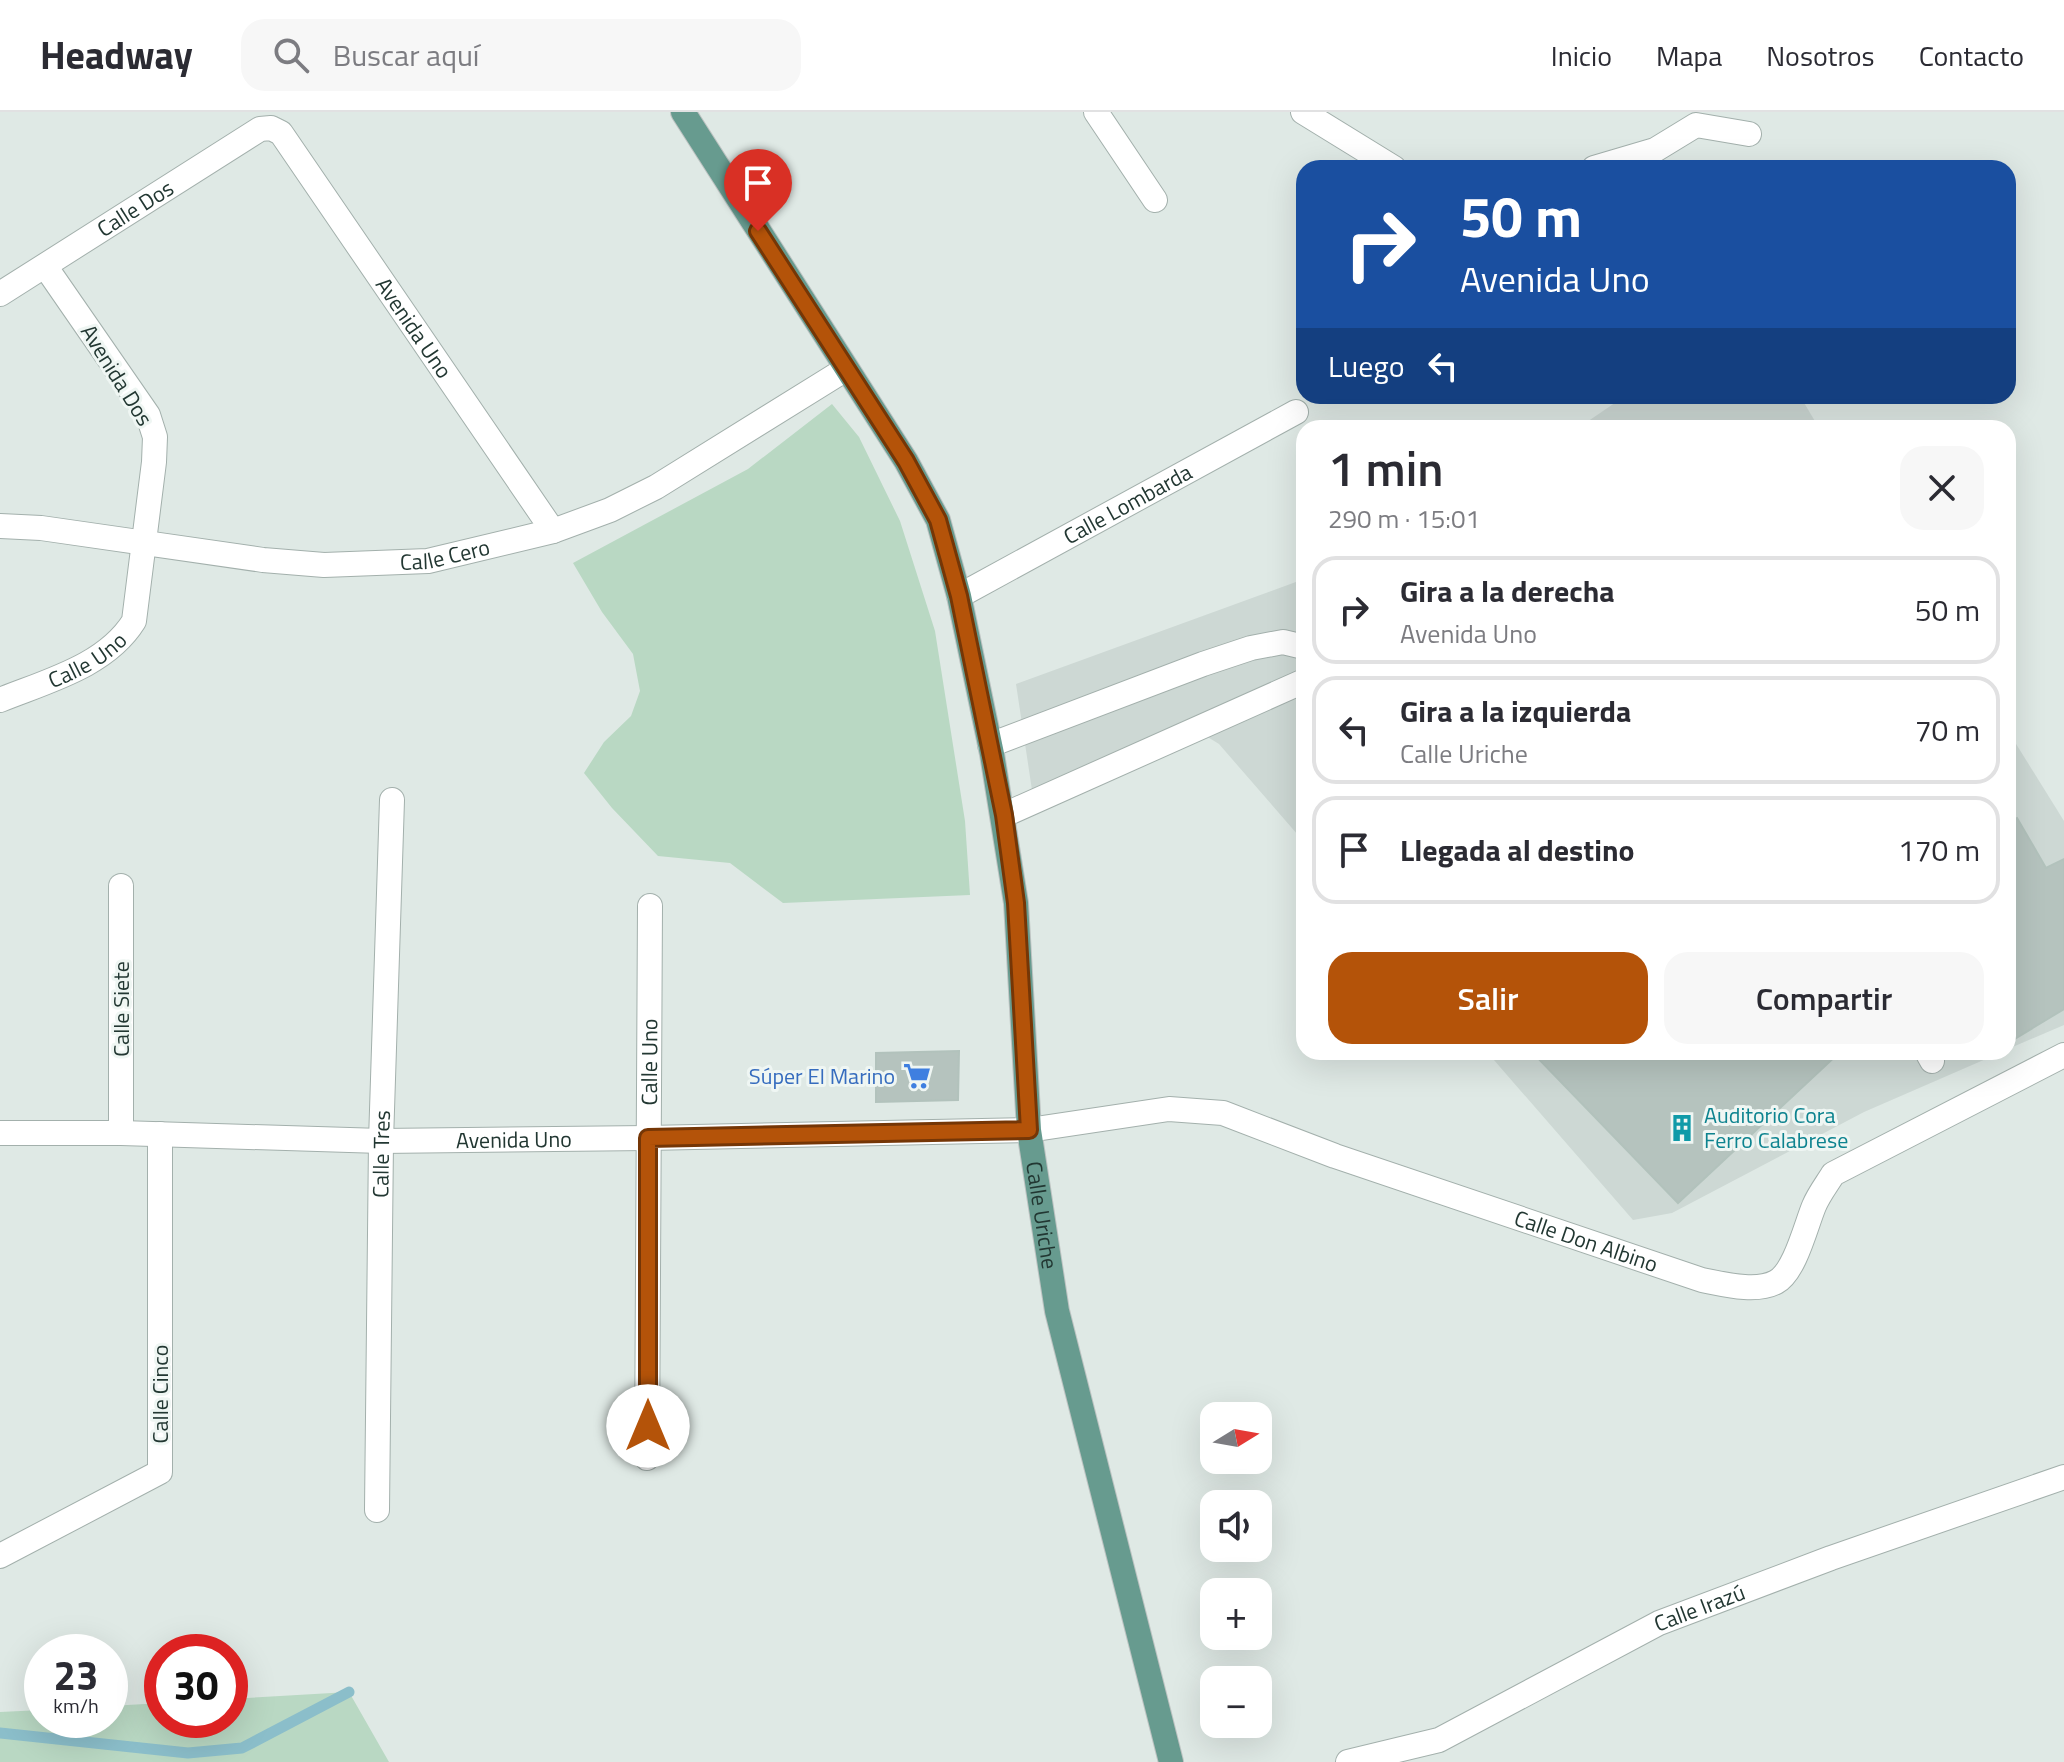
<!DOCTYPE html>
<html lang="es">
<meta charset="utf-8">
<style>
:root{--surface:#fff;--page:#f7f7f7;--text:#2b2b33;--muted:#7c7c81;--line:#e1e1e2;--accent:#b45309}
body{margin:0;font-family:"Titillium Web",sans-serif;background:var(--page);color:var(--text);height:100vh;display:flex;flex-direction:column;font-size:30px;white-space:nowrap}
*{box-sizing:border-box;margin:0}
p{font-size:26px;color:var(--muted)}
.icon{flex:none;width:44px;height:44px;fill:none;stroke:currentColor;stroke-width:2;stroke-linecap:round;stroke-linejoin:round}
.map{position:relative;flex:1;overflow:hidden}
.details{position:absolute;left:1296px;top:308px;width:720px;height:640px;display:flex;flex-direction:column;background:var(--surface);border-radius:24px;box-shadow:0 8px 32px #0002}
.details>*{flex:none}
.top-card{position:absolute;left:1296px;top:48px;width:720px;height:244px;border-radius:24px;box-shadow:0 8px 32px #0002;background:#1a4fa0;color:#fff;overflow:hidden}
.needle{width:52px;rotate:79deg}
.tools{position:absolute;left:1200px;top:1290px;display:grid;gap:16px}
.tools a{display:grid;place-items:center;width:72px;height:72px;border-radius:16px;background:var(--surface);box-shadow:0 8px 32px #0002;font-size:40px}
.speed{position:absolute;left:24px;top:1522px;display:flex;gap:16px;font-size:40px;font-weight:700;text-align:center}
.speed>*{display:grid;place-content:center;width:104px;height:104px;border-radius:50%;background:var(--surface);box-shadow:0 8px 32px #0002;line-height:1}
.speed small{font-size:20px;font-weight:400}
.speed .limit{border:12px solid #d22;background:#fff;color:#111}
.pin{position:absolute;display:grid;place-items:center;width:68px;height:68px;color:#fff;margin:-82px -34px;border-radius:50% 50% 50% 0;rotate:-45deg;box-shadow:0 0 8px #0007}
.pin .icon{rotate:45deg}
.me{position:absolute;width:88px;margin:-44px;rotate:0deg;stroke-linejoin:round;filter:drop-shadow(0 0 6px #0008)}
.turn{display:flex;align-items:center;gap:28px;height:168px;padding:0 32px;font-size:36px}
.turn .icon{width:104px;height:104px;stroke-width:2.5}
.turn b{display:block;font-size:56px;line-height:68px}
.then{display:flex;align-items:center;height:76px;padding:0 32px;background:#0003;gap:16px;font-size:30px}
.round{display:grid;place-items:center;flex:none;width:84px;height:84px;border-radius:24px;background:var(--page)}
.headline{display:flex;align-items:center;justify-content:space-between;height:136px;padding:0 32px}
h1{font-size:48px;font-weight:600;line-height:60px}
.button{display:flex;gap:16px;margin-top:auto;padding:16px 32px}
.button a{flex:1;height:92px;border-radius:24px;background:var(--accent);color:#fff;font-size:32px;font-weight:600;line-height:92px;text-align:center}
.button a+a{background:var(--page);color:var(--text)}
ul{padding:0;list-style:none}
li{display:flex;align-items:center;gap:24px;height:108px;margin:0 16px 12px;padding:0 16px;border:4px solid var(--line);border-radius:24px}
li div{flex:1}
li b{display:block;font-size:30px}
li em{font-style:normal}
header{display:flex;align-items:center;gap:48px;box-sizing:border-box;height:112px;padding:0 40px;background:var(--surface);border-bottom:2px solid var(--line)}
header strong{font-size:38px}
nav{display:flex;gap:44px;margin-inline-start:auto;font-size:28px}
.search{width:560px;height:72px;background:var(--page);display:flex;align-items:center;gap:20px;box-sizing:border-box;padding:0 28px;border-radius:24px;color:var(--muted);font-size:30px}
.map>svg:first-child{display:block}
</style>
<header>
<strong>Headway</strong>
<div class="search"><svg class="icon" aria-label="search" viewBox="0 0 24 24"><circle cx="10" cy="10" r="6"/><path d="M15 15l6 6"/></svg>Buscar aquí</div>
<nav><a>Inicio</a><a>Mapa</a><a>Nosotros</a><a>Contacto</a></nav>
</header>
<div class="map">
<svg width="2064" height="1650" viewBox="0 0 2064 1650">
<rect width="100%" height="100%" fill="#dfe9e5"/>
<g fill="#cdd8d4">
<polygon points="1625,284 1800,284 1819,316 1578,316"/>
<polygon points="1304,467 1304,730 1219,632 1206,624 1035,698 1016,572"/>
<polygon points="2008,619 2064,709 2064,913 2008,937"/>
<polygon points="1487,940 2002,940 1864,1000 1672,1101 1633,1108"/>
</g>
<g fill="#b9d8c3">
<polygon points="832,292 859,325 900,409 935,519 965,709 970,783 783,791 730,751 658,744 612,696 584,661 604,630 631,604 640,579 633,542 602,500 573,451 748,357"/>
<polygon points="349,1580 389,1650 0,1650 0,1600 42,1598 42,1608 110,1608 110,1594 162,1591 162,1608 230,1608 230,1587"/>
</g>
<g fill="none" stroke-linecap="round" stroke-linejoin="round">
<polyline stroke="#8bbeca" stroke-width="11" points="0,1621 188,1641 242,1636 349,1580"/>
</g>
<g fill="#b5c3be" stroke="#b2c2bc" stroke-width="2">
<polygon points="2017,706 2046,756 2064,747 2064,897 2008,931 2008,711"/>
<polygon points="959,939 958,988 876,990 876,941"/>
<polygon points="1532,940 1840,940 1678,1091"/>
</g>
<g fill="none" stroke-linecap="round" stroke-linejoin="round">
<g stroke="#a3b0ac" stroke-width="26">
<g id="minor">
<polyline points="1096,0 1155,88"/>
<polyline points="1303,0 1394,56"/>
<polyline points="1594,56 1655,38 1696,13 1749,22"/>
<path id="s1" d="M0,182L260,17L271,16L281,21L553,419"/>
<path id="s2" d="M0,414L41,416L263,448L324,453L428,449L553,419L610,398L656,375L846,257"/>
<path id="s3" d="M959,484L1296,300"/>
<path id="s4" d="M0,588C47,569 106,554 134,509L154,350L155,325L148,303L45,154"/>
<polyline points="990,633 1203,552 1251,536 1283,530 1304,535"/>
<polyline points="1004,703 1304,569"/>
<polyline points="1927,940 1932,949"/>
<path id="s5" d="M0,1021H121L381,1029L648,1026L1029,1018L1169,997L1223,1001L1335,1044L1702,1168C1723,1172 1756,1181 1776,1170C1795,1160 1806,1113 1814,1094C1819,1082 1827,1072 1833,1062L2064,943"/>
<polyline points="121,1021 121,774"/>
<path id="s6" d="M647,1346L650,794"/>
<path id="s7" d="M377,1398L381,1029L392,688"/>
<polyline points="0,1444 160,1360 160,1022"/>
<path id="s8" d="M1348,1650L1439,1628L1659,1511L1831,1446L2064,1365"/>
</g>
</g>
<g stroke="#bdc3c2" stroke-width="26">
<g id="major">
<path id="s9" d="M683,0L906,349L938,408L959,484L992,642L1016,791L1029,1018L1057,1199L1171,1650"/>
</g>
</g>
<use href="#minor" stroke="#fff" stroke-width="24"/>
<use href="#major" stroke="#679b8f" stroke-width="24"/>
</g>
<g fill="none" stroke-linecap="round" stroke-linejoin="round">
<g stroke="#753606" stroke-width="20">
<polyline id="route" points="648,1314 648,1026 1029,1018 1016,791 1004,703 959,484 938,408 906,349 758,119"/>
</g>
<use href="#route" stroke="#b45309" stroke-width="14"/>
</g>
<defs>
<g id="supermarket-bare" transform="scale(2.16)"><path d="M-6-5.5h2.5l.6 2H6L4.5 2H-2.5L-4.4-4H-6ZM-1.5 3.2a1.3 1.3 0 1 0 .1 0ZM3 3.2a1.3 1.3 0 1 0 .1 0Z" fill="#3f7fe0" stroke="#eff6f3" stroke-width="2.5" paint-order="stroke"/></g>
<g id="building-bare" transform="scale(2.16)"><path d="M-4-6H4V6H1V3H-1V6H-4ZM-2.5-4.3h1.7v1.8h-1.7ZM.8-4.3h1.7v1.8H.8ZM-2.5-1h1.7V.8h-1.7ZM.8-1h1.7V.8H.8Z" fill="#0f9aa8" stroke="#eff6f3" stroke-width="2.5" paint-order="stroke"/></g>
</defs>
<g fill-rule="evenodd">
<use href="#supermarket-bare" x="917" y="964"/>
<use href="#building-bare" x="1682" y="1016"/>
</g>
<g text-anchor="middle" stroke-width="6" stroke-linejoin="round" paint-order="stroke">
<g font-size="22" fill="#223732" stroke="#eff6f3">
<text dy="8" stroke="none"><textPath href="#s1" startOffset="160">Calle Dos</textPath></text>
<text dy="8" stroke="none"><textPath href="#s1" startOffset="566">Avenida Uno</textPath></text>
<text transform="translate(117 263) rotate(58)" y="8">Avenida Dos</text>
<text dy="8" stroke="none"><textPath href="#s3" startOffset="192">Calle Lombarda</textPath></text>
<text dy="8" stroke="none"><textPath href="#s2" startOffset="448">Calle Cero</textPath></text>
<text dy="8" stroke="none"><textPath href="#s4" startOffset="96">Calle Uno</textPath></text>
<text transform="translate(121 897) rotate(-90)" y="8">Calle Siete</text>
<text dy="8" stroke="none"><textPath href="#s6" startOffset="396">Calle Uno</textPath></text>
<text dy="8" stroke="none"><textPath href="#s5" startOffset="514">Avenida Uno</textPath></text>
<text dy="8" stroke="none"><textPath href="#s7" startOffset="356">Calle Tres</textPath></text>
<text dy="8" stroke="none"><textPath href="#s9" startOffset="1186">Calle Uriche</textPath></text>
<text dy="8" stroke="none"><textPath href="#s5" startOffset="1610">Calle Don Albino</textPath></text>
<text transform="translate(160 1282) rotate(-90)" y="8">Calle Cinco</text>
<text dy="8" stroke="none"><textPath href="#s8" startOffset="386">Calle Irazú</textPath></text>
</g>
<g font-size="22" fill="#366cbe" stroke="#eff6f3" text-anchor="end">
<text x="895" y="972">Súper El Marino</text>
</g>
<g font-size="22" fill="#0d838f" stroke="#eff6f3" text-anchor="start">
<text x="1704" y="1011">Auditorio Cora<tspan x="1704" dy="25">Ferro Calabrese</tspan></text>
</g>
</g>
</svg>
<div class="tools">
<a><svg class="needle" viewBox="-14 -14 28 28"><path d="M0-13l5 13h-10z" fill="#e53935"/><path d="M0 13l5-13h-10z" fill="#7c7c81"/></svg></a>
<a><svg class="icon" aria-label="sound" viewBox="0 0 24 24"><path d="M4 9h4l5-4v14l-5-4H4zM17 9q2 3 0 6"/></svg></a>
<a>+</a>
<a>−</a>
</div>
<div class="speed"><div>23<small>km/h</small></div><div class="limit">30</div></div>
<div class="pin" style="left:758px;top:119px;background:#d93025"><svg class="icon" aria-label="arrive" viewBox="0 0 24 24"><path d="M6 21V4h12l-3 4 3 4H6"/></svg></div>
<svg class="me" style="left:648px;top:1314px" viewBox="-20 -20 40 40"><circle r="19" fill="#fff"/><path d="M0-13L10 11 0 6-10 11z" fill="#b45309"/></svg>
<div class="top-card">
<div class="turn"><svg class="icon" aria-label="right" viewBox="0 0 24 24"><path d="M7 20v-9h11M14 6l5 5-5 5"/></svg><div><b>50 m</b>Avenida Uno</div></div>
<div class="then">Luego<svg class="icon" aria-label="left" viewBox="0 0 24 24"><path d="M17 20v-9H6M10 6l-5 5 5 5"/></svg></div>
</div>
<section class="details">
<div class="headline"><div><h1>1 min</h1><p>290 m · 15:01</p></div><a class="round"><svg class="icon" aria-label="close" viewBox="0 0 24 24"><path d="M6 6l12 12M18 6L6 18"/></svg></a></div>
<ul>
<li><svg class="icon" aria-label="right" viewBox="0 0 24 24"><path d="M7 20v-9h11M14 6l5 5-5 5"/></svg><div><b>Gira a la derecha</b><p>Avenida Uno</p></div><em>50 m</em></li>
<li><svg class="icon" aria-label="left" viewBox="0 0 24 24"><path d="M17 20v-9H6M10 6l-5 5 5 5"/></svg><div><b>Gira a la izquierda</b><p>Calle Uriche</p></div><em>70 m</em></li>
<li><svg class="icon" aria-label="arrive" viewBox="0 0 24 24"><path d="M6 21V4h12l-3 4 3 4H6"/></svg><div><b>Llegada al destino</b></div><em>170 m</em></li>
</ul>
<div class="button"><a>Salir</a><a>Compartir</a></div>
</section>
</div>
